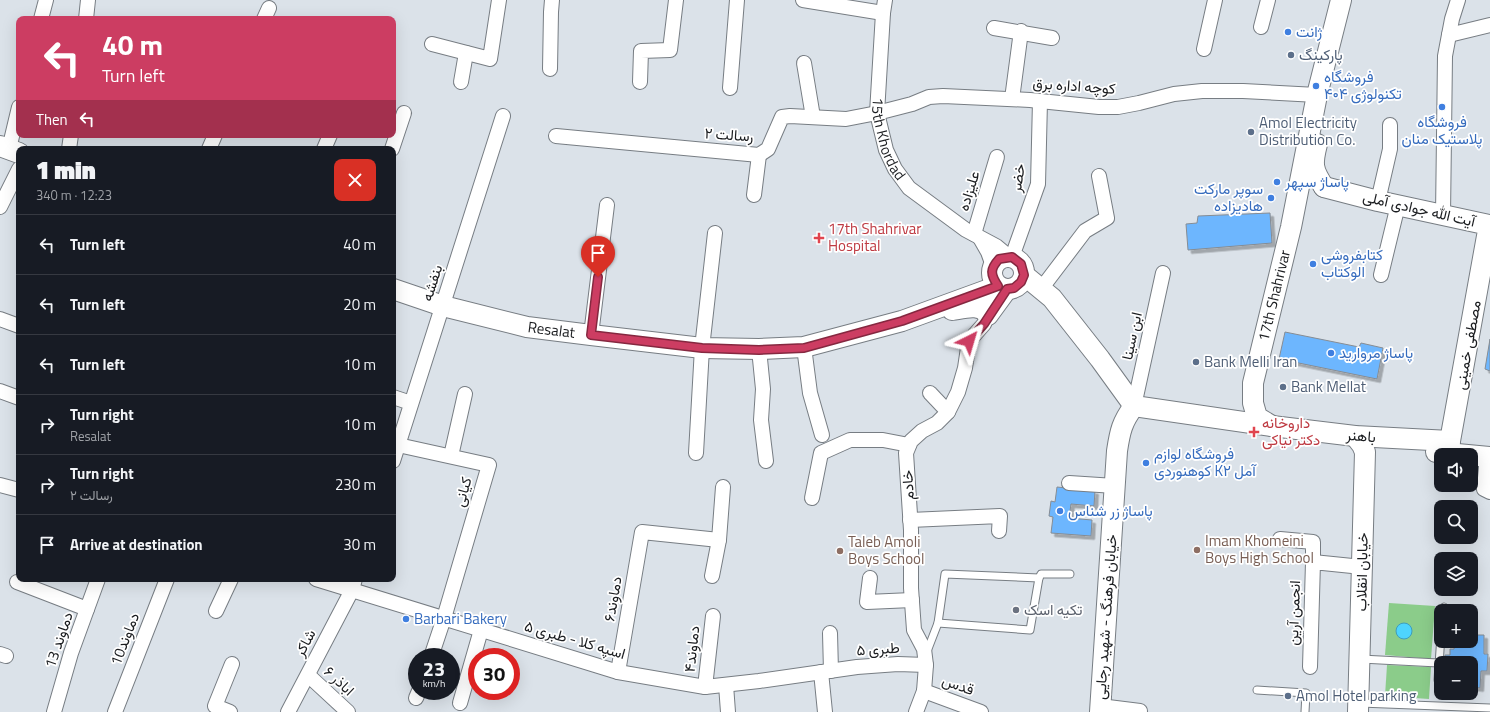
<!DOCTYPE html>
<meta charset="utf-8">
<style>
:root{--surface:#171b24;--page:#20242c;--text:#f1f3f6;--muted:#9ea1a6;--line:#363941}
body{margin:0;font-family:"Titillium Web",Vazirmatn,sans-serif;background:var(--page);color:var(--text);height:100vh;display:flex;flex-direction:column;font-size:15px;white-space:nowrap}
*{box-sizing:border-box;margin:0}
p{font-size:13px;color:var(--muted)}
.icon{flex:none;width:22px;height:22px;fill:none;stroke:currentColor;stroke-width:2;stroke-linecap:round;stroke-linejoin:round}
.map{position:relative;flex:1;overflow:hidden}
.side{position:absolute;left:16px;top:146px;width:380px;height:436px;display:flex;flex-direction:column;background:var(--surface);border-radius:8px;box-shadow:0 4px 16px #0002}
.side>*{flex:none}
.banner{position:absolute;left:16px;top:16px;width:380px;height:122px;border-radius:8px;box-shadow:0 4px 16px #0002;background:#cc3d62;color:#fff;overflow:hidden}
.tools{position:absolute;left:1434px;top:448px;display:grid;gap:8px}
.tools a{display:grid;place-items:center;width:44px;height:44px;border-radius:8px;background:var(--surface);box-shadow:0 4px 16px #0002;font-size:20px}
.speed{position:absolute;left:408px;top:648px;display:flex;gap:8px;font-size:20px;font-weight:700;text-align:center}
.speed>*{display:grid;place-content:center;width:52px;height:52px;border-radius:50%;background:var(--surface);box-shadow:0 4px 16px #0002;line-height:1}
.speed small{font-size:10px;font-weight:400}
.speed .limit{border:6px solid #d22;background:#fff;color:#111}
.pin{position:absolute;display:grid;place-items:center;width:34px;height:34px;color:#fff;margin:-41px -17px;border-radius:50% 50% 50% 0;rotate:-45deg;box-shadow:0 0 4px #0007}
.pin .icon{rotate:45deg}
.me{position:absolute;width:44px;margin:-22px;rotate:40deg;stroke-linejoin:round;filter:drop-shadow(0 0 3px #0008)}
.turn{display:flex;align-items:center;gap:14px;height:84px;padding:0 20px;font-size:18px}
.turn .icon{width:52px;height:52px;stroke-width:2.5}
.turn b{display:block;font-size:28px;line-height:34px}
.then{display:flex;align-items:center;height:38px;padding:0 20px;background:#0003;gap:8px;font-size:15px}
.round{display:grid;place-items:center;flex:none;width:42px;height:42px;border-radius:8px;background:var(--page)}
.head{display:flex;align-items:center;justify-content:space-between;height:68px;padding:0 20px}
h1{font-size:24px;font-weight:800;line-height:30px}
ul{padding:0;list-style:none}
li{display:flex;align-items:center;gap:12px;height:60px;padding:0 20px;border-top:1px solid var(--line)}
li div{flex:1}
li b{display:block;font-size:15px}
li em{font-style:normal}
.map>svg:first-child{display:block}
</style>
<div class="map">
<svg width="1490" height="712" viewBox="0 0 1490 712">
<defs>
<filter id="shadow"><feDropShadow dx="3.5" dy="3.5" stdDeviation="0" flood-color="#0004"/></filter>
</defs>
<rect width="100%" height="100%" fill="#dbe2e9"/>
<g fill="#8bcc8a">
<polygon points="1389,603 1435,606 1431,659 1385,655"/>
<polygon points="1387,665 1431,667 1429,699 1385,696"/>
</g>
<circle fill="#4ed4fd" stroke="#3f9dbb" cx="1404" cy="631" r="8"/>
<g fill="#6db6fe" stroke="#868c93" filter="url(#shadow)">
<polygon points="1270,213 1272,243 1188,250 1186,224 1197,223 1198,216"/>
<polygon points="1285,332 1359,347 1361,343 1383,348 1377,379 1279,359"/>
<polygon points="1490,339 1490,371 1485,369"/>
<polygon points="1057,487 1095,491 1094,506 1071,504 1069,518 1092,520 1091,536 1051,533 1053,517 1049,516 1051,501 1055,502"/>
<polygon points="1471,635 1484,635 1484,654 1488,654 1487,671 1481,671 1480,688 1471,687 1471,663 1445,663 1445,655 1450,655 1450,649 1454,649 1455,641 1471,641"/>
</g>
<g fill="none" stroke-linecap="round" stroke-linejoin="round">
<g stroke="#777d83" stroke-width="9">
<g id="service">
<polyline points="1443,611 1444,607"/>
<polyline points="938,623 1030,630 1039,578 1041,574 1070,574"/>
<polyline points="926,654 938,623 945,574 1039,578"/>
<polyline points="1361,659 1438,663"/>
<polyline points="1438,680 1441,635"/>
<polyline points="1257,690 1306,693 1305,712"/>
<polyline points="1360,703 1490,708"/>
</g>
</g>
<g stroke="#777d83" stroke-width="16">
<g id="minor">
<polyline points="803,0 883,13"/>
<path id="s1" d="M885,0L883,13L877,113L886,150L895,169L909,188L966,230L996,246L1008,256"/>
<polyline points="41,19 46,0"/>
<polyline points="86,19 88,0"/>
<polyline points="264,19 269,8"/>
<polyline points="1261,27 1268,0"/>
<polyline points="994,28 1052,38"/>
<polyline points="1449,35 1490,25"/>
<polyline points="432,44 490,59 499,0"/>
<polyline points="1204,49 1215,0"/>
<polyline points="804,63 813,117"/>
<polyline points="550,69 551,12 552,0"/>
<polyline points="461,82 466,53"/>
<polyline points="640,82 641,51 670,50 676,0"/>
<polyline points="730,88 737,0"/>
<polyline points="1012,99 1021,31"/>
<polyline points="556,136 759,155 768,149 782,117 790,116 846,119 877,113 912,104 929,97 943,96 1030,100 1099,107 1118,107 1139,103 1174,94 1202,91 1243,91 1317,95"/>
<polyline points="9,149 19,107"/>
<polyline points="69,149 71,135"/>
<polyline points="209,149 215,135"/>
<polyline points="324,149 330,135"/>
<polyline points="392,149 404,113"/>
<polyline points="754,195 759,155"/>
<polyline points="1378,201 1390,149 1390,125"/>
<polyline points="0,207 19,169"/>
<polyline points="1443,215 1445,56 1452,19 1458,0"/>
<polyline points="974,234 997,157"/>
<polyline points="980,238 988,252 993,266"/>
<polyline points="1012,257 1038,184 1040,101"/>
<polyline points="1381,275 1398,205"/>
<polyline points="1041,289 1085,231 1107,218 1099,176"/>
<polyline points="0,319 19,326"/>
<polyline points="591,335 607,205"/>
<polyline points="804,347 810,393 822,435"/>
<polyline points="759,349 763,389 761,420 766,461"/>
<polyline points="0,391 19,398"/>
<polyline points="930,393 948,412"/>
<polyline points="393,397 411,403"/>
<polyline points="1134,406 1163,273"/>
<polyline points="398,445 489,465 444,618 431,657"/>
<polyline points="696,453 702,348 715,233"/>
<polyline points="451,456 465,394"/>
<polyline points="1487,456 1484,489 1490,492"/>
<polyline points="393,461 503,116"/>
<polyline points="1069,483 1115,486"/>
<polyline points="0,485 19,490"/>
<polyline points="812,498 821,453 850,440 883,440 909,445"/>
<polyline points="910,520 1000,516 999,531"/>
<polyline points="1280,539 1313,542 1313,562"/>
<polyline points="712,576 719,540 723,487"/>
<polyline points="870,578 867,602 912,600"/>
<polyline points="316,579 618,672 705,687 759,681 857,667 898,664 926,665"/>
<polyline points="17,582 87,609"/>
<polyline points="216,611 231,579"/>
<polyline points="830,633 831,671"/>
<polyline points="0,654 6,656"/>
<polyline points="1310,667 1313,562 1362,567"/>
<polyline points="618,672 642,532 719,540"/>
<polyline points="821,672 825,712"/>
<polyline points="308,675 348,712"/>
<polyline points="726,685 728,712"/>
<polyline points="705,687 713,616"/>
<polyline points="924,691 981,712"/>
<polyline points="416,698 419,691"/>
<polyline points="460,703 481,630"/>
<polyline points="1100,706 1140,711"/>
<polyline points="54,712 71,653 98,579"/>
<polyline points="115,712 167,579"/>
<polyline points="230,712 215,706 232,664"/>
<polyline points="288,712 352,590 355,579"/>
<polyline points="916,712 924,691 926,665 924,649 914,630 911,588 911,530 906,453 911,441 922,431 937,423 948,412 958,392 965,368 969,341 984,324 988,315"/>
</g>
</g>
<g stroke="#777d83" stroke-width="22">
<g id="secondary">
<path d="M1317,144C1312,164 1312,169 1324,187"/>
<polyline points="0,146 19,153"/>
<polyline points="1324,187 1378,201 1489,225 1450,441 1449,453"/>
<circle cx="1008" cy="273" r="16"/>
<polyline points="1024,275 1052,298 1100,359 1134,406"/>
<path id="s2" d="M393,289L443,306L527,327L591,335L702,348L759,349L804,347L902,321L998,286"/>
<path d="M952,310C965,308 981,303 988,315L1007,289"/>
<polyline points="1134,406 1272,426 1355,436 1450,441"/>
<path id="s3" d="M1272,426L1257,417L1253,403V383L1291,227L1317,95L1341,0"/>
<polyline points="1355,436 1362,445 1365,452 1358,712"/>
<polyline points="1436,452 1490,457"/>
<path d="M1100,712L1117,451C1120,431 1122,422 1134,406"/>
</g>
</g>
<use href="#service" stroke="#fff" stroke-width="7"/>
<use href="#minor" stroke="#fff" stroke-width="14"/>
<use href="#secondary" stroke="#fff" stroke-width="20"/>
</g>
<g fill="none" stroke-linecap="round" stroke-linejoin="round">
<g stroke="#852840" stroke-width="10">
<path id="route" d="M598,277L591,335L702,348L759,350L804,348L902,321L998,286C990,274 990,269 999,259L1012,257L1021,264L1024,275L1021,282L1014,288L1007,289L984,324L969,341"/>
</g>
<use href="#route" stroke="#cc3d62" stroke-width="7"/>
</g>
<g fill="#3f7fe0" stroke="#fff" stroke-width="1.5">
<circle cx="1288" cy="32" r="4"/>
<circle cx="1316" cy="86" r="4"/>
<circle cx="1442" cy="107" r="4"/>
<circle cx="1277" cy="182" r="4"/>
<circle cx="1271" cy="198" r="4"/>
<circle cx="1313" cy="264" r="4"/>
<circle cx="1331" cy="353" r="4"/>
<circle cx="1146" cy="463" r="4"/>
<circle cx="1060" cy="511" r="4"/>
<circle cx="406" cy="619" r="4"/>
</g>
<g fill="#5c6f8a" stroke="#fff" stroke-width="1.5">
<circle cx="1291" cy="55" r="4"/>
<circle cx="1251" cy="132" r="4"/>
<circle cx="1196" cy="362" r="4"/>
<circle cx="1283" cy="387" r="4"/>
<circle cx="1288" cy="696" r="4"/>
</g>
<g fill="#e0444e" stroke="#fff" stroke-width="1.5">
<path d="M817 232h4v4h4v4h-4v4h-4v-4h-4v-4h4z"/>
<path d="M1252 426h4v4h4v4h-4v4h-4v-4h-4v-4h4z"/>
</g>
<g fill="#8d6e63" stroke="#fff" stroke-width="1.5">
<circle cx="1197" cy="550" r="4"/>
<circle cx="840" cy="551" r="4"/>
</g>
<circle fill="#6b7280" stroke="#fff" stroke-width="1.5" cx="1016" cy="610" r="4"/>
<g text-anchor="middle" stroke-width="3.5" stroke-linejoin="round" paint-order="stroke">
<g font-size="15" fill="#366cbe" stroke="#fff" text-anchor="start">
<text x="1296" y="37">ژانت</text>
<text x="1324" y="82">فروشگاه<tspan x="1324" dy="17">تکنولوژی ۴۰۴</tspan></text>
<text x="1442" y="127" text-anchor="middle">فروشگاه<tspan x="1442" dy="17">پلاستیک منان</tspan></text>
<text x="1285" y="187">پاساژ سپهر</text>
<text x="1263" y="194" text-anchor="end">سوپر مارکت<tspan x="1263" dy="17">هادیزاده</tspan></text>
<text x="1321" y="260">کتابفروشی<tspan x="1321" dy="17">الوکتاب</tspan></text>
<text x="1339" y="358">پاساژ مروارید</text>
<text x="1154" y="459">فروشگاه لوازم<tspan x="1154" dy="17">کوهنوردی K۲ آمل</tspan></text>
<text x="1068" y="516">پاساژ زر شناس</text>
<text x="414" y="624">Barbari Bakery</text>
</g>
<g font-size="15" fill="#4e5e75" stroke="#fff" text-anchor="start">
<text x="1299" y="60">پارکینگ</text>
<text x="1259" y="128">Amol Electricity<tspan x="1259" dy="17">Distribution Co.</tspan></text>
<text x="1204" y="367">Bank Melli Iran</text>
<text x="1291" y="392">Bank Mellat</text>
<text x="1296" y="701">Amol Hotel parking</text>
</g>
<g font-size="15" fill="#1b1d20" stroke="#fff">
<text transform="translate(1074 86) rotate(4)" y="5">کوچه اداره برق</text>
<text transform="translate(729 135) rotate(4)" y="5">رسالت ۲</text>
<text dy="5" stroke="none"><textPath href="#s1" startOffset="141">15th Khordad</textPath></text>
<text transform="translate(1018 178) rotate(-81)" y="5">خضر</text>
<text transform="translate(969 191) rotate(-73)" y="5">علیزاده</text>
<text transform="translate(1419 209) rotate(13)" y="5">آیت الله جوادی آملی</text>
<text transform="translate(432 283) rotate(-72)" y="5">بنفشه</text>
<text dy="5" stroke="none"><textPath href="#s3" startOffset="142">17th Shahrivar</textPath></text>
<text dy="5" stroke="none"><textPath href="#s2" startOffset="164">Resalat</textPath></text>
<text transform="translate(1132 336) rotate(-78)" y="5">ابن سینا</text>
<text transform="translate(1468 345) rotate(-80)" y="5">مصطفی خمینی</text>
<text transform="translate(1361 436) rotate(5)" y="5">باهنر</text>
<text transform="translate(908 485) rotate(-94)" y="5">خادم</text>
<text transform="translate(463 492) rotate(-74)" y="5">کیانی</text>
<text transform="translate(1362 572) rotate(-89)" y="5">خیابان انقلاب</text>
<text transform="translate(613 599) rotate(-80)" y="5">دماوند۶</text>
<text transform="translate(1294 613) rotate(-88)" y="5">انجمن آرین</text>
<text transform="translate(1106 617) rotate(-86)" y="5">خیابان فرهنگ - شهید رجایی</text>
<text transform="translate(125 639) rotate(-69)" y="5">دماوند10</text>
<text transform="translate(59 640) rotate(-71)" y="5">دماوند 13</text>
<text transform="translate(575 640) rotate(16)" y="5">اسپه کلا - طبری ۵</text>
<text transform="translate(305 643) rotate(-62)" y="5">شاکر</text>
<text transform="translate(692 649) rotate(-84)" y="5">دماوند۴</text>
<text transform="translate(878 649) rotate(-4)" y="5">طبری ۵</text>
<text transform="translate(339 681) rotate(43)" y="5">اباذر ۶</text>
<text transform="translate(958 685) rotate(20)" y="5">قدس</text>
</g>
<g font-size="15" fill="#be3a42" stroke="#fff" text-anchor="start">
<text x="828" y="234">17th Shahrivar<tspan x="828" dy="17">Hospital</tspan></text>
<text x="1262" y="428">داروخانه<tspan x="1262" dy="17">دکتر نیاکی</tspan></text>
</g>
<g font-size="15" fill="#785e54" stroke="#fff" text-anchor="start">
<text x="1205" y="546">Imam Khomeini<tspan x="1205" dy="17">Boys High School</tspan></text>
<text x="848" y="547">Taleb Amoli<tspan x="848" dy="17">Boys School</tspan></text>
</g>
<g font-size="15" fill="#5b616d" stroke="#fff" text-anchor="start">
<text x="1024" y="615">تکیه اسک</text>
</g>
</g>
</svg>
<div class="tools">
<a><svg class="icon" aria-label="sound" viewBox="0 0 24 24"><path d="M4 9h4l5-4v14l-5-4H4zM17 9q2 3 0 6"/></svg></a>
<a><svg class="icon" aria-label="search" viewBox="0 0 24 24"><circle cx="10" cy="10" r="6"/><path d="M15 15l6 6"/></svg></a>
<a><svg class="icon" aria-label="layers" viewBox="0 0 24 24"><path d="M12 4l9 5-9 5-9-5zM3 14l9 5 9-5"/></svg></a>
<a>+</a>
<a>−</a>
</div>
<div class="speed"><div>23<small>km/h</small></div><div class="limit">30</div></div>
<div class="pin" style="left:598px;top:277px;background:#d93025"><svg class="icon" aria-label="arrive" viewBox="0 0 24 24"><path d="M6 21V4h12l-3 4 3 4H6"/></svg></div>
<svg class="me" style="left:969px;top:341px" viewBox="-20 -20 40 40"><path d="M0-17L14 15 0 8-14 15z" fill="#cc3d62" stroke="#fff" stroke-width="4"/></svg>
<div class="banner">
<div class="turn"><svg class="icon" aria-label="left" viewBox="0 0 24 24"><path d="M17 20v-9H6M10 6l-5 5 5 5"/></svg><div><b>40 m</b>Turn left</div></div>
<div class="then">Then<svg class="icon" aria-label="left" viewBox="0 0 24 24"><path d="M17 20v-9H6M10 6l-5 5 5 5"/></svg></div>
</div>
<section class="side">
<div class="head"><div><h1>1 min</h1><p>340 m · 12:23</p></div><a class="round" style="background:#d93025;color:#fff"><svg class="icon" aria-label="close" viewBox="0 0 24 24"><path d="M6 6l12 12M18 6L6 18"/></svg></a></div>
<ul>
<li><svg class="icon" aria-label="left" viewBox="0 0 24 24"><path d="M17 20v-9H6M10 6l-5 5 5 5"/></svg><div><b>Turn left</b></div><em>40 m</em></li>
<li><svg class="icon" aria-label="left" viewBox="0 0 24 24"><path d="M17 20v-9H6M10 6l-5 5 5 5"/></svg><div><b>Turn left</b></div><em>20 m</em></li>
<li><svg class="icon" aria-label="left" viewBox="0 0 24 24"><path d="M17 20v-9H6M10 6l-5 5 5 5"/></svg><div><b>Turn left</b></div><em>10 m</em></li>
<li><svg class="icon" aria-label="right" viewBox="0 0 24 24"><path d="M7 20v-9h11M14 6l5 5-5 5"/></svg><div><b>Turn right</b><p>Resalat</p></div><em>10 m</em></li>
<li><svg class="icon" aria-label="right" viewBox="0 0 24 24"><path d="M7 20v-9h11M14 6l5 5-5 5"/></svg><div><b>Turn right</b><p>رسالت ۲</p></div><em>230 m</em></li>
<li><svg class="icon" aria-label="arrive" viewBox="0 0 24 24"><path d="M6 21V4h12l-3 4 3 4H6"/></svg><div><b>Arrive at destination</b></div><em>30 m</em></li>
</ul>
</section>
</div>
